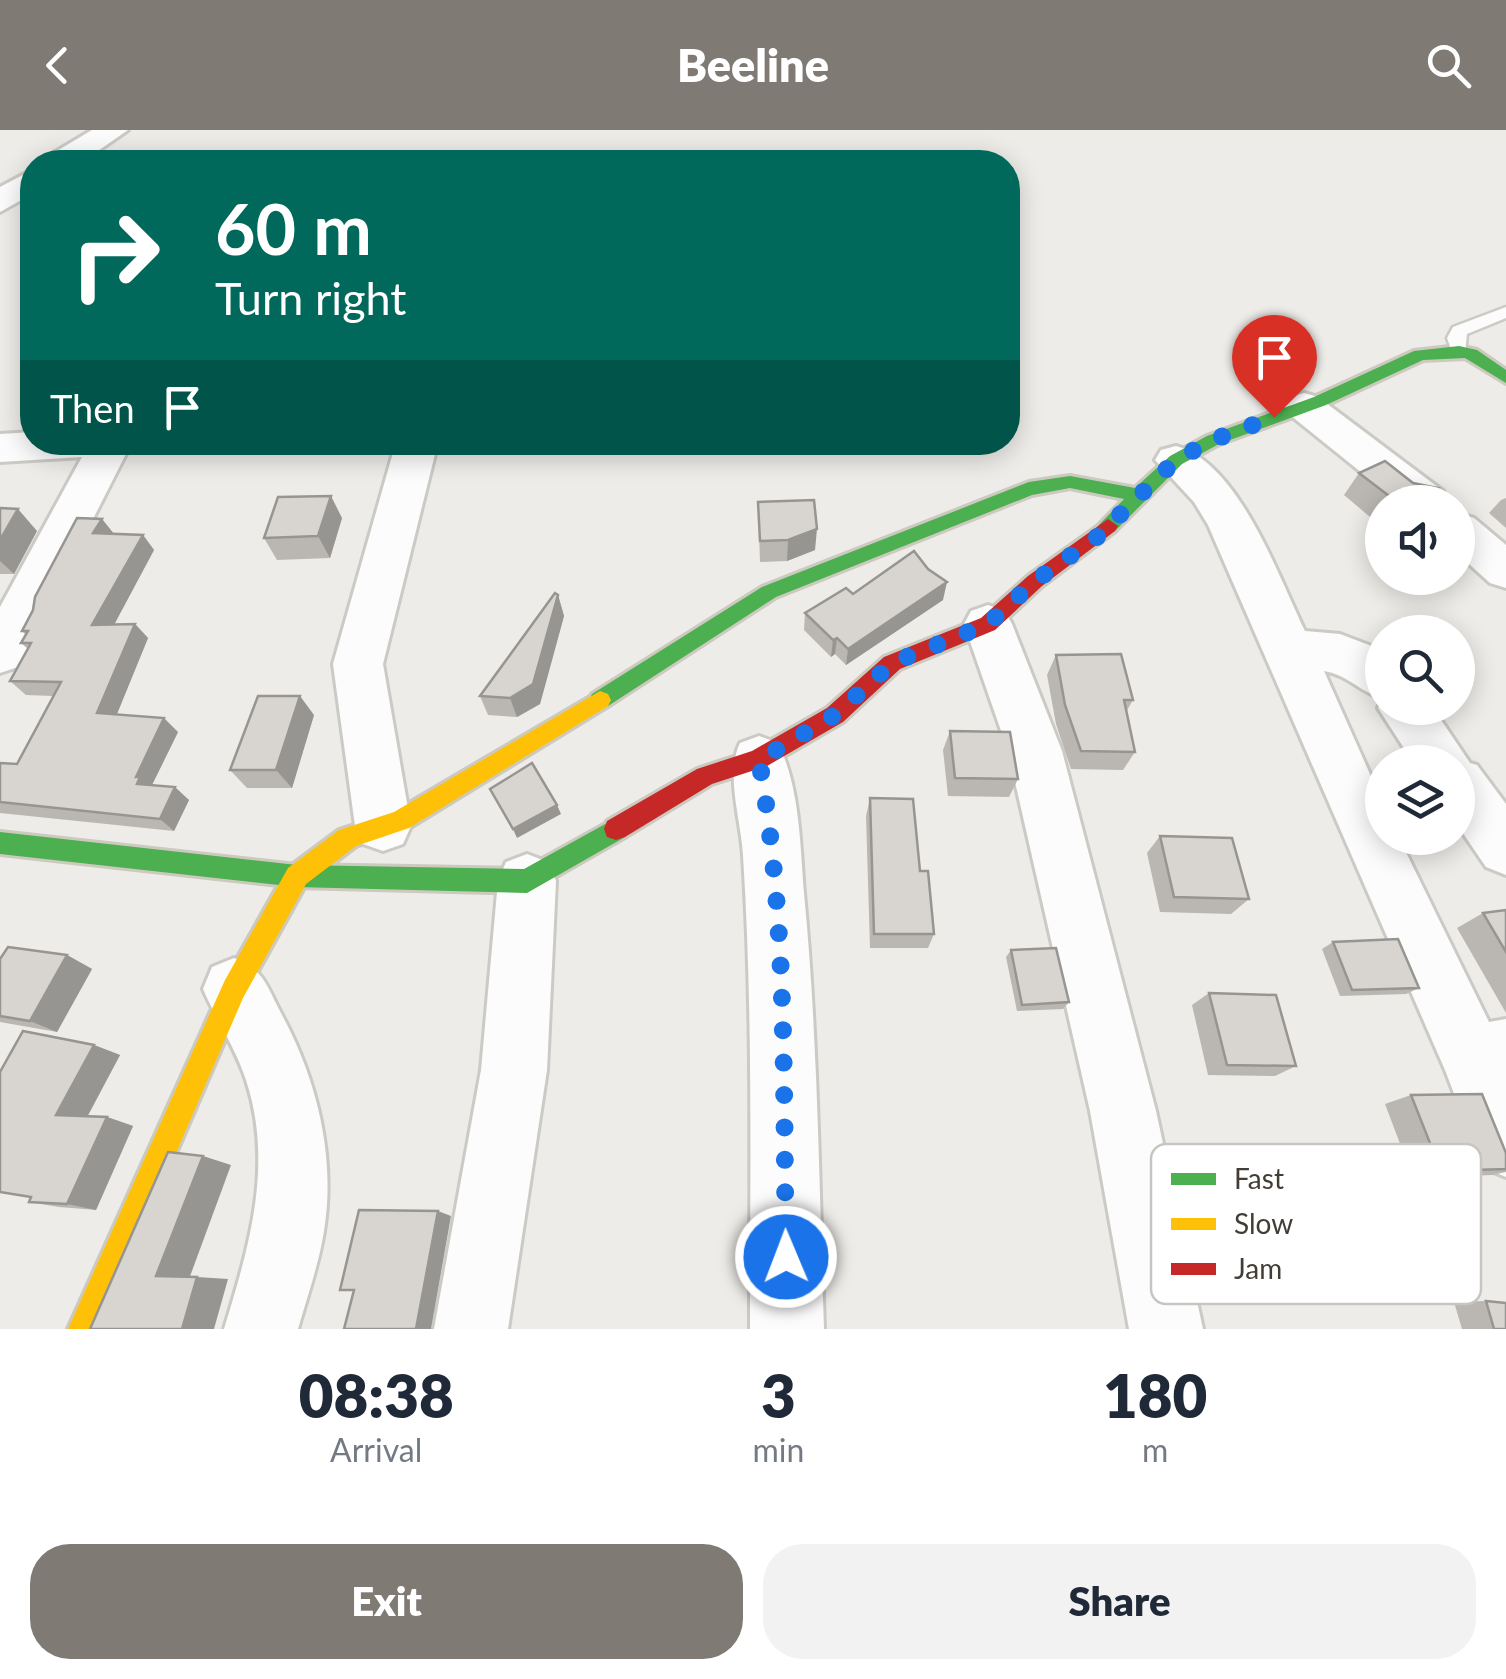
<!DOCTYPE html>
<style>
:root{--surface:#fff;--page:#f2f2f3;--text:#1f2937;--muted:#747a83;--accent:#7f7a74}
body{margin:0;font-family:Lato,sans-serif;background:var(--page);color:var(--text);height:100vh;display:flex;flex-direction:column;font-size:38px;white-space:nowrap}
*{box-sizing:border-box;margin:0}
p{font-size:32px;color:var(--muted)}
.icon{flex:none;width:55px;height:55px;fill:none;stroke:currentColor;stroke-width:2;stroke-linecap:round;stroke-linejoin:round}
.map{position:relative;height:1199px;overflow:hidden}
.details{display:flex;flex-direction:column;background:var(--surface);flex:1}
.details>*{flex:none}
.top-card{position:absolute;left:20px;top:20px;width:1000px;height:305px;border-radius:40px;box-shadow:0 5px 25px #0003;background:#00695c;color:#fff;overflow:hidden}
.controls{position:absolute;left:1365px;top:355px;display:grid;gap:20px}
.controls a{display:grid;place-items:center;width:110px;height:110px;border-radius:50%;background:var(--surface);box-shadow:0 5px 25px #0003;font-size:50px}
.pin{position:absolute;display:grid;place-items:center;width:85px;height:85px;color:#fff;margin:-102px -42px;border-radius:50% 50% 50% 0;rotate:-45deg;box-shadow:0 0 10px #0007}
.pin .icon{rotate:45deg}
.me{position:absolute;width:110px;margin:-55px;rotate:359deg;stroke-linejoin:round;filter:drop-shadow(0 0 8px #0008)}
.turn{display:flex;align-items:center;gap:35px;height:210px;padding:0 30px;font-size:45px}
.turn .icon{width:130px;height:130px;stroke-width:2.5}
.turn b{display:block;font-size:70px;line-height:85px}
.then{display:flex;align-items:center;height:95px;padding:0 30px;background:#0003;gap:20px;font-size:38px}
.eta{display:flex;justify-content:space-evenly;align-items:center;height:170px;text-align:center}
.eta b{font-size:60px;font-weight:800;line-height:70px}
.button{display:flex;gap:20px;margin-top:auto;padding:20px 30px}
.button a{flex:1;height:115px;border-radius:40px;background:var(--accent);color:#fff;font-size:40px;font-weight:800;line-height:115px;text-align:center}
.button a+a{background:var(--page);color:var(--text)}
header{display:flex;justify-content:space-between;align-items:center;height:130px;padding:0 30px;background:var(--accent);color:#fff;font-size:45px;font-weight:800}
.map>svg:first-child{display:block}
</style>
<header><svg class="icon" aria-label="back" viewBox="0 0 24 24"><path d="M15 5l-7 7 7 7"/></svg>Beeline<svg class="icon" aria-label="search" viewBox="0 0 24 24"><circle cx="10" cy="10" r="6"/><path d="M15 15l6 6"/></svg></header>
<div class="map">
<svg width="1506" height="1199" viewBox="0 0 1506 1199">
<rect width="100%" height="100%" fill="#eeece8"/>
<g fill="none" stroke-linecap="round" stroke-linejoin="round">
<g stroke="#cccac5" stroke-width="5">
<polygon id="lane" points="1506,177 1506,188 1467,204 1465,225 1453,225 1447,208 1453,197"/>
</g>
<g stroke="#cccac5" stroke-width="6">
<g id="street">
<polygon points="92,0 128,0 82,32 46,32 50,25"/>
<polygon points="32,40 32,64 0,82 0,57"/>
<polygon points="1304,263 1318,267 1443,361 1449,372 1398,372 1290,285 1284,276 1290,267"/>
<polygon points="32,302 32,312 132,312 18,537 0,543 0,477 82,327 0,332 0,304"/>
<polygon points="396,312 438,312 383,534 411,696 403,714 383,721 363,714 355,696 333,534"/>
<path d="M1176,316C1239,333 1278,446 1305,501L1340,504L1382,520V568C1360,562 1348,545 1324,541L1382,671V708H1399L1489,892L1506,889V1047L1482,1037L1445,940L1208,395L1194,372L1155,330L1161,320Z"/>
<polygon points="1458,383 1474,388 1506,415 1506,458 1490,453 1458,424"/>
<polygon points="988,475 1005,481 1012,494 1062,621 1156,981 1203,1199 1129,1199 1090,981 1008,621 964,494 971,481"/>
<polygon points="1382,569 1382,578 1433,578 1470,633 1477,635 1506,674 1506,745 1486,737 1458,696 1458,632 1413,632 1378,578"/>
<path d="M759,606L778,613C800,658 800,714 804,763C818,908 819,1054 824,1199H750C750,1041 753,883 743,725C741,691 725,643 740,613Z"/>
<polygon points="527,724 548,732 556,751 547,940 508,1199 434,1199 481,940 498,751 506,732"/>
<path d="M234,828C266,841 266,856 282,885C317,950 336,1027 324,1101C319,1134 307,1167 298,1199H224C249,1117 274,1035 246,950C236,919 216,889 203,859L212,837Z"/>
</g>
</g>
<g stroke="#ccc9bf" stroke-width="6">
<g id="fast">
<polygon points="1459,216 1477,220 1506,240 1506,253 1465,228 1423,230 1326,275 1219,314 1182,334 1115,401 1108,403 1098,396 1124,369 1070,358 1032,365 776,467 608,576 592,576 589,570 592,564 762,457 1029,352 1070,346 1135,358 1170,326 1207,306 1314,267 1414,221"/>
<polygon points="616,688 625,691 628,699 625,707 527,763 297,757 0,724 0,702 297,735 524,739"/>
</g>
</g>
<g stroke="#ccc9bf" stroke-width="6">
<polygon id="slow" points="600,561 608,564 611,570 608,576 409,698 356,716 306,754 243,868 100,1199 68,1199 225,850 288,738 339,700 394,682"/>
</g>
<g stroke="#ccc9bf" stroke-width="6">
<polygon id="jam" points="1108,389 1118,396 1115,401 1042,456 995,500 900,539 843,592 767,636 712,654 625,707 616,710 607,707 604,699 607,691 697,639 752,621 827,578 884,527 981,488 1028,446"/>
</g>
<use href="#lane" fill="#fcfcfc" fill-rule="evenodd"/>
<use href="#street" fill="#fcfcfc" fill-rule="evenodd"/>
<use href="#fast" fill="#4caf50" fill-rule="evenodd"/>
<use href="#slow" fill="#ffc107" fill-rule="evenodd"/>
<use href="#jam" fill="#c62828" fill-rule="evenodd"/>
</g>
<g fill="#bab7b3">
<polygon points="1359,343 1413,353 1437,358 1425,372 1382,372 1382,397 1344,365"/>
<polygon points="1506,368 1506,398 1489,383 1501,370"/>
<polygon points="758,372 815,420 787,431 760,432"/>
<polygon points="0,378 37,401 14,444 0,444"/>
<polygon points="342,388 330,428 277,430 264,408"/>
<polygon points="102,389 114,404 143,405 154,420 114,494 135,494 148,508 117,584 178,602 152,655 189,670 174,701 0,683 0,633 17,634 53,566 26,565 10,551 28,519 21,513 26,505 22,501"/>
<polygon points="853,464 943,470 846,535 835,524 831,527 804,500 805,483"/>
<polygon points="558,465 564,486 540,574 517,587 488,585 480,566"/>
<polygon points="1056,525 1133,570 1126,582 1135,622 1123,640 1071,639 1056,594 1047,545"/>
<polygon points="314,585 292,658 247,658 230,640"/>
<polygon points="950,601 1018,649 1009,667 948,666 943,620"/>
<polygon points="870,668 920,741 934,804 928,818 870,818 866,686"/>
<polygon points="1160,706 1249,769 1231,784 1160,782 1147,723"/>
<polygon points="1506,780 1506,883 1457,798 1483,783"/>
<polygon points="1333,812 1419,858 1406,864 1340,866 1322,819"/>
<polygon points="1011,820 1069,872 1063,879 1017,881 1006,827"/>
<polygon points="67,825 92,839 57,902 0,892 0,829"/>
<polygon points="1209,863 1296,936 1275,946 1208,945 1192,875"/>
<polygon points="94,915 120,925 87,986 107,987 133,996 96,1080 59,1077 29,1072 31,1067 0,1062 0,942"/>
<polygon points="1411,965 1506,1023 1506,1042 1492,1045 1413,1048 1385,974"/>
<polygon points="1486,1171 1506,1199 1462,1199 1454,1172"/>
</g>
<g fill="#979592">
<polygon points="1437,358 1425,372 1405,372"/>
<polygon points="331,366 342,388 330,428 318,406"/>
<polygon points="18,379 37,401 14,444 0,431 0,410"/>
<polygon points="102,389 114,404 93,403"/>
<polygon points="817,399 815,420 787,431 788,410"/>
<polygon points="143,405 154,420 106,510 92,495"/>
<polygon points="947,452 943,470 846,535 848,519"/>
<polygon points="558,465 564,486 540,574 517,587 510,568"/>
<polygon points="135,494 148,508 112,596 97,583"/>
<polygon points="837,508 835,524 831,527 833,510"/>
<polygon points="300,566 314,585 292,658 276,640"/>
<polygon points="164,588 178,602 151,657 137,654 136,647"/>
<polygon points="175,657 189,670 174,701 160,689"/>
<polygon points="557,675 561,684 517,708 513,699"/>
<polygon points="67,825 92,839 57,902 30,891"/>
<polygon points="94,915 120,925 84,993 56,985"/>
<polygon points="107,987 133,996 96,1080 67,1074"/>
<polygon points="203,1026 231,1035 189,1149 156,1146"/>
<polygon points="438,1081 451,1086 431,1199 416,1199"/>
<polygon points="197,1147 228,1149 214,1199 182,1199"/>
</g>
<g fill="#d8d5d0" stroke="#979592" stroke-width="2.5">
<polygon points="1385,331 1413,353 1437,358 1405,372 1397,372 1359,343"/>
<polygon points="331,366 318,406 264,408 278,367"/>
<polygon points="814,370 817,399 788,410 760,411 758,372"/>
<polygon points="0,378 18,379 0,410"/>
<polygon points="77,388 102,389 93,403 143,405 92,495 135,494 97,583 164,588 136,647 140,647 137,654 175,657 160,689 0,672 0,633 17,634 61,552 10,551 31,513 21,513 28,501 22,501 33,480 35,467"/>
<polygon points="914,421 928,439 947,452 848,519 837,508 833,510 805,483 846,458 853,464"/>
<polygon points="555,463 558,465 533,554 510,568 480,566"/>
<polygon points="1121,524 1133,570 1124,570 1135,622 1081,621 1065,575 1056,525"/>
<polygon points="258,566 300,566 276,640 230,640"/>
<polygon points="950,601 1010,602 1018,649 955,648"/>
<polygon points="532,633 557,675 513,699 490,659"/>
<polygon points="870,668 913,669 920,741 928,741 934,804 874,804"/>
<polygon points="1160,706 1232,708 1249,769 1174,767"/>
<polygon points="1506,780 1506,822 1483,783"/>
<polygon points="1398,809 1419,858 1352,860 1333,812"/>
<polygon points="8,817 67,825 30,891 0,886 0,829"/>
<polygon points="1056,818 1069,872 1022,875 1011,820"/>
<polygon points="1209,863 1276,865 1296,936 1227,935"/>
<polygon points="23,901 94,915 56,985 107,987 67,1074 29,1072 31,1067 0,1062 0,942"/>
<polygon points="1482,964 1506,1023 1506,1039 1441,1041 1411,965"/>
<polygon points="168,1022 203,1026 156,1146 197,1147 182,1199 90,1199"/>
<polygon points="359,1080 438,1081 416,1199 344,1199 354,1160 340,1160"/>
<polygon points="1486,1171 1506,1173 1506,1199 1494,1199"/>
</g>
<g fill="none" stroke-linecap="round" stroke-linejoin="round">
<path stroke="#1a73e8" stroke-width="18" stroke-dasharray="0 32.4" d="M786,1127C783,961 788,793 759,630L835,585L892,533L988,494L1035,451L1097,407L1176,330L1213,310L1274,287"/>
</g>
<rect x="1151" y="1014" width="330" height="160" rx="15" fill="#fff" stroke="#c7c5c2" stroke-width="2.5"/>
<rect x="1171" y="1043" width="45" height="12" fill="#4caf50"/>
<rect x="1171" y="1088" width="45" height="12" fill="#ffc107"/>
<rect x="1171" y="1133" width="45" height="12" fill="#c62828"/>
<g font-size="28" fill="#433d35">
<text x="1234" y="1059">Fast</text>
<text x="1234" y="1104">Slow</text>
<text x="1234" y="1149">Jam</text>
</g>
</svg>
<div class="controls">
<a><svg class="icon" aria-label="sound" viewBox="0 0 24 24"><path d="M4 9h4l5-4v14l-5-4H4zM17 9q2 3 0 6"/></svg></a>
<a><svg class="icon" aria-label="search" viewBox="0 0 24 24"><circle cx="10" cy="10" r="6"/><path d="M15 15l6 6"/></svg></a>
<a><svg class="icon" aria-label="layers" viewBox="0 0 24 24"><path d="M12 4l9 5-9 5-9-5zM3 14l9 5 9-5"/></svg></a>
</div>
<div class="pin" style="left:1274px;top:287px;background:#d93025"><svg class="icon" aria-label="arrive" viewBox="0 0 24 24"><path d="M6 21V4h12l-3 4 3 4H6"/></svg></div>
<svg class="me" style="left:786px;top:1127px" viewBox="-20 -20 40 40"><circle r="17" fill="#1a73e8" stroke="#fff" stroke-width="3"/><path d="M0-11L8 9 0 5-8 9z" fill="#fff"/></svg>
<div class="top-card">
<div class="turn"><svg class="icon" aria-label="right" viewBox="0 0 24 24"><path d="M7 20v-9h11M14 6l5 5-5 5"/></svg><div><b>60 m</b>Turn right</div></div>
<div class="then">Then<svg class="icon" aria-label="arrive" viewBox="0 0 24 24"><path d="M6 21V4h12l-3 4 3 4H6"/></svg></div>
</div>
</div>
<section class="details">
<div class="eta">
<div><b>08:38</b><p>Arrival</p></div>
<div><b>3</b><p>min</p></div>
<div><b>180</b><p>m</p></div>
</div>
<div class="button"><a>Exit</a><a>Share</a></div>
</section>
